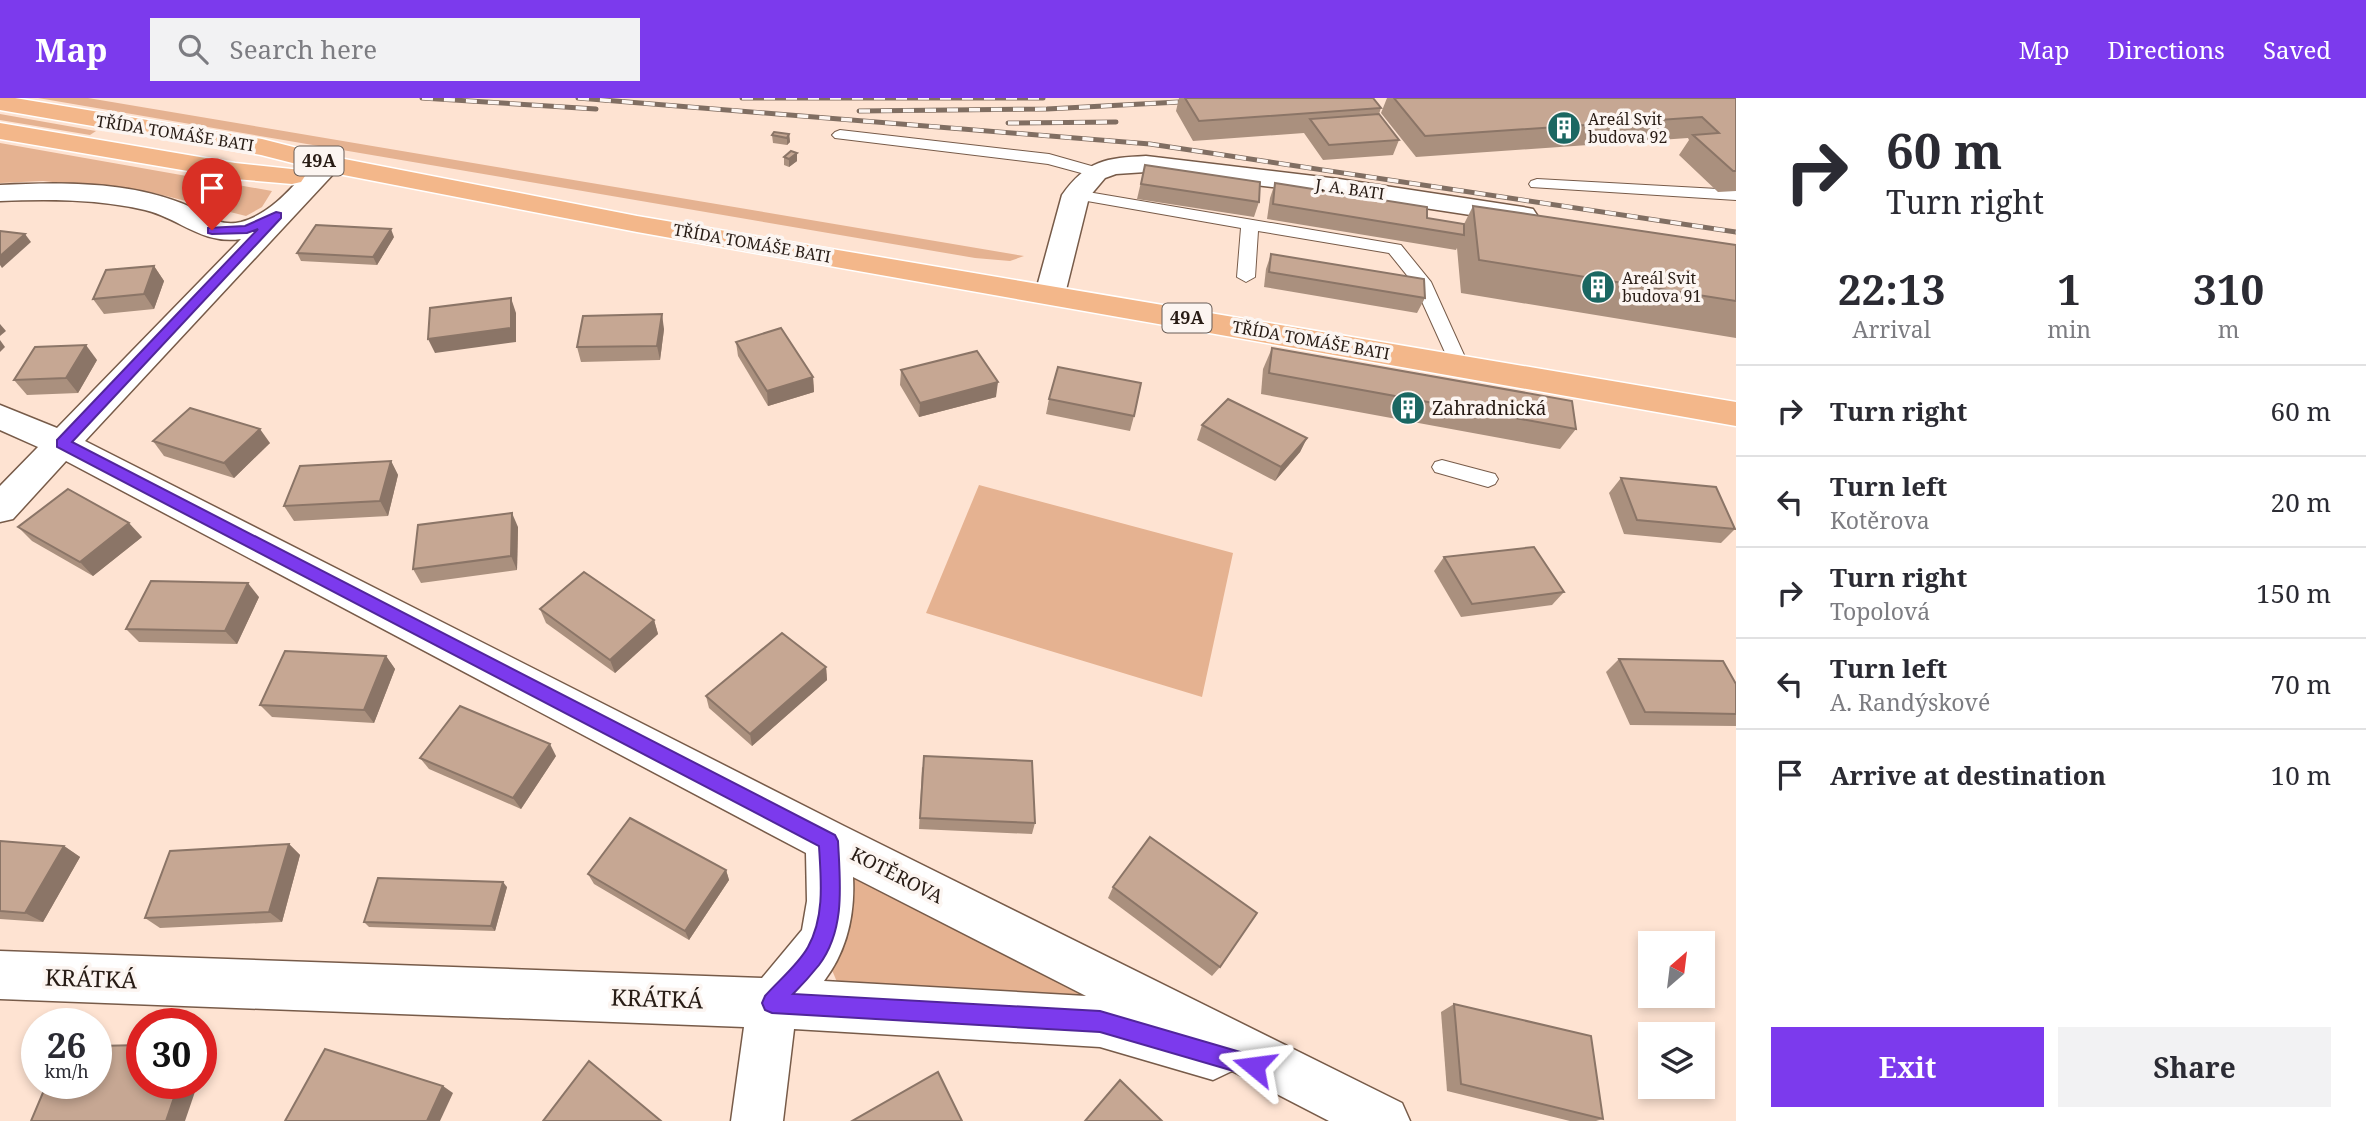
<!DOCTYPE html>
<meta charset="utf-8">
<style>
:root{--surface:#fff;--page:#f2f2f3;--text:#2b2b33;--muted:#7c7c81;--line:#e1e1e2;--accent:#7c3aed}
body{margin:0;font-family:"Noto Serif",serif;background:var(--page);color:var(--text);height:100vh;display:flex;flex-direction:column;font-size:26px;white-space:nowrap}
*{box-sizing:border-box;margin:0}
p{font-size:23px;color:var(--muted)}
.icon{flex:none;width:38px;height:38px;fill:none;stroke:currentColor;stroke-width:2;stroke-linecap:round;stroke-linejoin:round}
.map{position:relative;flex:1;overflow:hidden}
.sheet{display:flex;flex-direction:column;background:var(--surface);width:630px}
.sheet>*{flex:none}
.guide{background:#fff;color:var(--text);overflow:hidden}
.needle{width:46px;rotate:28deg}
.buttons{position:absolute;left:1638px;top:833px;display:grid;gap:14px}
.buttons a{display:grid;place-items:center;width:77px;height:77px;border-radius:0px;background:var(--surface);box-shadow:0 4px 10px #0003;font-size:35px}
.speed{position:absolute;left:21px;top:910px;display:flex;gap:14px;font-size:35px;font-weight:700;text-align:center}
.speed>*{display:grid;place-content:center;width:91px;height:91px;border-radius:50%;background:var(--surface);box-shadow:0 4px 10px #0003;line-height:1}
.speed small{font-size:18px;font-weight:400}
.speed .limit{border:10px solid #d22;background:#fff;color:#111}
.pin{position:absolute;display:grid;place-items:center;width:60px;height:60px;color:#fff;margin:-72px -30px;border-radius:50% 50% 50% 0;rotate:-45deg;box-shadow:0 0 7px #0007}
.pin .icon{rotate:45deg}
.me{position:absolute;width:77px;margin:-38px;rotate:286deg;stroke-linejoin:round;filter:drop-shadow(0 0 5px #0008)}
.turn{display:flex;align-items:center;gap:24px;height:147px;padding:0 35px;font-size:32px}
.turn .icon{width:91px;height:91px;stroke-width:2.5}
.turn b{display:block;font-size:49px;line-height:60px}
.eta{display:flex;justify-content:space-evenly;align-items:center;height:119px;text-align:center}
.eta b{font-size:42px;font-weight:700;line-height:49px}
.cta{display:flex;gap:14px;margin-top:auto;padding:14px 35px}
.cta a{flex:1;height:80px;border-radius:0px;background:var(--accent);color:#fff;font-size:28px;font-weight:700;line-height:80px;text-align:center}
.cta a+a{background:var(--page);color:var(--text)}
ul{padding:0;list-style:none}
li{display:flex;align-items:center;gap:21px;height:91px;padding:0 35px;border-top:2px solid var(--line)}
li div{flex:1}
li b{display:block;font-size:26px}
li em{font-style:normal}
header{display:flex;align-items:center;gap:42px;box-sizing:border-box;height:98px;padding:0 35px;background:var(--accent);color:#fff}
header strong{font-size:33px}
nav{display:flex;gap:38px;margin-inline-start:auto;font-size:24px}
.search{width:490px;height:63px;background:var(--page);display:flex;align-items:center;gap:18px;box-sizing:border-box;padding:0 24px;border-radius:0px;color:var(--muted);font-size:26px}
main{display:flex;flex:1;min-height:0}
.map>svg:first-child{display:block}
</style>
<header>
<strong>Map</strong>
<div class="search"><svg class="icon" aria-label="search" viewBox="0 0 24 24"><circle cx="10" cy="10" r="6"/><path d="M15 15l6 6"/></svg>Search here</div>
<nav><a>Map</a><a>Directions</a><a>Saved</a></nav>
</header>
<main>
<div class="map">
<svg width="1736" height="1023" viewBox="0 0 1736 1023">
<rect width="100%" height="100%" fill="#fee3d2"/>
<g fill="#e5b291">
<polygon points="38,0 88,0 1024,158 1010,163 975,160"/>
<polygon points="0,16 96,33 90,37 0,22"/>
<polygon points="0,45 272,93 262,109 246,118 154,95 43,83 0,85"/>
<polygon points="979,387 1233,455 1202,599 926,515"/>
<polygon points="863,778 1094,902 839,889 832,872 854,780"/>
</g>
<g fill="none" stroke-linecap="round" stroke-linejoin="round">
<g stroke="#775b49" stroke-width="2">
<g id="lane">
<polygon points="840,32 1049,56 1102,71 1104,74 1096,79 1048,66 835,40 832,37 835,34"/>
<polygon points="1537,81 1736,92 1736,102 1531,89 1529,86 1531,83"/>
<polygon points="1076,92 1401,147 1431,184 1469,268 1467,272 1453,272 1414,186 1389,155 1258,133 1255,179 1246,184 1237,179 1241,130 1070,100 1068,97 1070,94"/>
<polygon points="1442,362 1495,376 1498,381 1495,386 1488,389 1435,374 1432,369 1435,364"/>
</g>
</g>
<g stroke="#775b49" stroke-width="3">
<g id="street">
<path d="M328,58L337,60L341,66L337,72L85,343L844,728L1402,1005L1410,1023H1329L1232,973L1213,982L1100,949L794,931L783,1023H731L744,929L0,901V853L762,880L802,832L807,803L806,755L66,363L13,421L0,424V388L38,349L0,332V307L57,330L241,141C202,147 179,120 145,112C97,101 48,101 0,103V87C58,84 126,83 181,105C202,113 216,130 241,124C274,115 296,84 319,60ZM853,779L1086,898L824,883C847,853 855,816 853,779Z"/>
<path d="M1146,58L1339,81L1523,109L1533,111L1537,117L1533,123L1523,125L1339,97L1146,74L1116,76L1105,80L1089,99L1065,196L1061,203L1050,205L1039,203L1035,196L1062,97C1087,62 1106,60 1146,58Z"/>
</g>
</g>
<g stroke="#fff" stroke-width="3">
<g id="primary">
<polygon points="0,0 15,0 262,41 329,58 637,118 1736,304 1736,328 637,134 328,74 261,57 0,12"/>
<polygon points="0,25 235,65 301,72 305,78 301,84 292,86 235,81 0,41"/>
</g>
</g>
<use href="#lane" fill="#fff" fill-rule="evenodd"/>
<use href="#street" fill="#fff" fill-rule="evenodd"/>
<use href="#primary" fill="#f3b78a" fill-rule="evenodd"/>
<g stroke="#806e62" stroke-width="5">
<g id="rail">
<polyline points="422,0 596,11"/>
<polyline points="578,0 1150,46 1736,134"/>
<polyline points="742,0 1043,0"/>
<polyline points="859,13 1047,11 1198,3"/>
<polyline points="1008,25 1116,24"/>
</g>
</g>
<use href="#rail" stroke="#fcf5f1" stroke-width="3.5" stroke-dasharray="11" stroke-linecap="butt"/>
</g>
<g fill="#aa907e">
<polygon points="1179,0 1373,0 1381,10 1379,16 1399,42 1393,57 1323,62 1304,35 1193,43 1176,13"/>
<polygon points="1387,0 1736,0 1736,93 1718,94 1679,57 1689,42 1688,40 1416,59 1381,15"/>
<polygon points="789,36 790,44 787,47 773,45 772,37"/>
<polygon points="784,59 797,63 789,69 784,67"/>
<polygon points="1145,67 1259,104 1254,119 1137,101"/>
<polygon points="1275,85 1427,120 1464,126 1473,108 1736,147 1736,240 1461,195 1457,150 1456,152 1267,121 1270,100"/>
<polygon points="394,139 377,167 301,163 297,155"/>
<polygon points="1271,156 1425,200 1417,215 1264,189 1266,171"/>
<polygon points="154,168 164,183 154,211 104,216 93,201"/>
<polygon points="664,231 660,262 581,264 577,249"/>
<polygon points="736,244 813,279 814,294 768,308 738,258"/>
<polygon points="1272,250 1576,331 1560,351 1261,296 1263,271"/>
<polygon points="97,262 78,295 27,297 14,282"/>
<polygon points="901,272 996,299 919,319 900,287"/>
<polygon points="1049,301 1134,318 1130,333 1046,316"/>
<polygon points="1202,327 1307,340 1300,354 1275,383 1197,342"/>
<polygon points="153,343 270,345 234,380 164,358"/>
<polygon points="391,363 398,377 388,418 294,423 284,408"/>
<polygon points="1621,380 1735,431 1721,445 1624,436 1609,395"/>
<polygon points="18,429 142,439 93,478 32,443"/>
<polygon points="518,429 517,472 421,485 413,471"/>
<polygon points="1444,459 1564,494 1552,507 1461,519 1434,473"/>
<polygon points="259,499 237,546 139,544 126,531"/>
<polygon points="540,511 654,522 658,536 615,575 546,525"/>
<polygon points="386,558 395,571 374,625 272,619 260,607"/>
<polygon points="1619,561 1736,586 1736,628 1630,627 1606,574"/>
<polygon points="826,569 827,582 752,648 709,610 706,598"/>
<polygon points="556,658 521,711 429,671 420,660"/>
<polygon points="922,669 1035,725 1032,736 919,731"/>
<polygon points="0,743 64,748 80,759 43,824 0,821"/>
<polygon points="289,746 300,757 282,824 160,830 145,820"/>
<polygon points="726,772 729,782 689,842 594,786 588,776"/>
<polygon points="507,789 495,833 369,829 364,824"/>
<polygon points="1113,789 1220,869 1212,878 1108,800"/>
<polygon points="1454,906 1603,1021 1596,1023 1570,1023 1447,993 1441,914"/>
</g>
<g fill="#8b7567">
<polygon points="789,36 790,44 787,47 787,40"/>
<polygon points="797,55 797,63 789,69 789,61"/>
<polygon points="391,131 394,139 377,167 373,159"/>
<polygon points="25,136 31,144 2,170 0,167 0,158"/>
<polygon points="154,168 164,183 154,211 144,196"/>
<polygon points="511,200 516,215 516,244 435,255 428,241"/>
<polygon points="662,216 664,231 660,262 657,248"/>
<polygon points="0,226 6,233 0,238"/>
<polygon points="0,242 5,249 0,254"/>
<polygon points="86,247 97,262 78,295 66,280"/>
<polygon points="813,279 814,294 768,308 767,293"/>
<polygon points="998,284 996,299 919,319 920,305"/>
<polygon points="260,331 270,345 234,380 224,365"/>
<polygon points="1307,340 1300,354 1275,383 1281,369"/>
<polygon points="391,363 398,377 388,418 380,403"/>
<polygon points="512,415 518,429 517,472 511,458"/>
<polygon points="129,425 142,439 93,478 80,464"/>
<polygon points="248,485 259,499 237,546 225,533"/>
<polygon points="654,522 658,536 615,575 610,562"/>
<polygon points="386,558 395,571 374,625 364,612"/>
<polygon points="826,569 827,582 752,648 750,636"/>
<polygon points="550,646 556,658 521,711 513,700"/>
<polygon points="289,746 300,757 282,824 269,814"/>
<polygon points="64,748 80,759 43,824 25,815"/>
<polygon points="726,772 729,782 689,842 685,833"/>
<polygon points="503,784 507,789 495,833 491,828"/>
<polygon points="201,951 208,954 201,975"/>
<polygon points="179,985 198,985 185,1023 166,1023"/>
<polygon points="443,988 453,995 440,1023 427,1023"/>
</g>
<g fill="#c6a793" stroke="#8b7567" stroke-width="2">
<polygon points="1185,0 1373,0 1381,10 1199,23"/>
<polygon points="1394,0 1736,0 1736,73 1733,73 1693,37 1719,35 1702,19 1425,38"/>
<polygon points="1379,16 1399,42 1329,47 1310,21"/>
<polygon points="774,34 789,36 787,40 772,37"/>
<polygon points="791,53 797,55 789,61 784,59"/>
<polygon points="1145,67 1260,84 1259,104 1141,86"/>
<polygon points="1275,85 1427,109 1427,120 1464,126 1464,137 1273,106"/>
<polygon points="1473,108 1736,147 1736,203 1479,162"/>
<polygon points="316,127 391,131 373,159 297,155"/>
<polygon points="0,133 25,136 0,158"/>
<polygon points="1271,156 1424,181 1425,200 1269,174"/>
<polygon points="154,168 144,196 93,201 106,172"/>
<polygon points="511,200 511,230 428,241 430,210"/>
<polygon points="662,216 657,248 577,249 583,218"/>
<polygon points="781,230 813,279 767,293 736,244"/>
<polygon points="86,247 66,280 14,282 35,249"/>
<polygon points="1272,250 1572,303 1576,331 1269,275"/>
<polygon points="977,253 998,284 920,305 901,272"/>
<polygon points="1058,269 1141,285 1134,318 1049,301"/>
<polygon points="1228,301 1307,340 1281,369 1202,327"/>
<polygon points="190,310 260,331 224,365 153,343"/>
<polygon points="391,363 380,403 284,408 300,368"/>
<polygon points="1621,380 1716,389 1735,431 1637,422"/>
<polygon points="68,391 129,425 80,464 18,429"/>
<polygon points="512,415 511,458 413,471 418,427"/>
<polygon points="1534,449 1564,494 1472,506 1444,459"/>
<polygon points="584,474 654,522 610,562 540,511"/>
<polygon points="151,483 248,485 225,533 126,531"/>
<polygon points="782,535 826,569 750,636 706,598"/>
<polygon points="285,553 386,558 364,612 260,607"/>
<polygon points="1619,561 1723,563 1736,586 1736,616 1645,614"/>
<polygon points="460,608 550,646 513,700 420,660"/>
<polygon points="924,658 1032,663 1035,725 920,720"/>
<polygon points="630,720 726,772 685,833 588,776"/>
<polygon points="1150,739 1257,815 1220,869 1113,789"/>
<polygon points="0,743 64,748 25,815 0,813"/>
<polygon points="289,746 269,814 145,820 170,753"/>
<polygon points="378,780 503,784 491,828 364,824"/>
<polygon points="1454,906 1591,938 1603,1021 1461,986"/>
<polygon points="142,947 142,985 179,985 166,1023 31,1023 47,985 96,985 96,948"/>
<polygon points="325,951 443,988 427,1023 285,1023"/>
<polygon points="589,963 661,1023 543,1023"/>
<polygon points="938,974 962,1023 852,1023"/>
<polygon points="1120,982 1162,1023 1085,1023"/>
</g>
<path fill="#7c3aed" stroke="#51269a" stroke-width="2" d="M276,114L281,115V120L72,344L835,737L838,743C840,784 846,831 819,867C811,877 802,887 793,896L1100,913L1254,958L1262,961L1265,968L1262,976L1254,979L1100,934L772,915L765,912L762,905L765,898C778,883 798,867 808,849C825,818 821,782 819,748L57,349V342L258,131L247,135L212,136L208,135V130L245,128Z"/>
<defs>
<g id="building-disc" transform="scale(1.75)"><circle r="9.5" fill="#1b6762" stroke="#fcf5f1"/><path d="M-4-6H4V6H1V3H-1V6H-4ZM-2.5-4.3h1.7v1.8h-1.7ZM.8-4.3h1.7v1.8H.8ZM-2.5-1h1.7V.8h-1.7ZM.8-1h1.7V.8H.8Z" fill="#fff"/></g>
</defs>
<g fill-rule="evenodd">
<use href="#building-disc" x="1564" y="30"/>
<use href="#building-disc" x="1598" y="189"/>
<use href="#building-disc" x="1408" y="310"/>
</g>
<g text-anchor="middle" stroke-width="7" stroke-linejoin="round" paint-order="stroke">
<g font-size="16" fill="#281c15" stroke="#fcf5f1" text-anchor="start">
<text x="1588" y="27">Areál Svit<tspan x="1588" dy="18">budova 92</tspan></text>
<text x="1622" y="186">Areál Svit<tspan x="1622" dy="18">budova 91</tspan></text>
</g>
<g font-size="16" fill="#281c15" stroke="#fcf5f1">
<text transform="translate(175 35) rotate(9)" y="6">TŘÍDA TOMÁŠE BATI</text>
<text transform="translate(1350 91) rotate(8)" y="6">J. A. BATI</text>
<text transform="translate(752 145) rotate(10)" y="6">TŘÍDA TOMÁŠE BATI</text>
<text transform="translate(1311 242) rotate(10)" y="6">TŘÍDA TOMÁŠE BATI</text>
</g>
<g fill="#fcf5f1" stroke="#685d57" stroke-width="2">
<rect x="294.5" y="48.5" width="49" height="29" rx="5"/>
<rect x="1162.5" y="205.5" width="49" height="29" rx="5"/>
</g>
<g font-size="18" font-weight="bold" fill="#281c15">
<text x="319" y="69">49A</text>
<text x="1187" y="226">49A</text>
</g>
<g font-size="19" fill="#281c15" stroke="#fcf5f1" text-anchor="start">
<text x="1432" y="317">Zahradnická</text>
</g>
<g font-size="19" fill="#281c15" stroke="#fcf5f1">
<text transform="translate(897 777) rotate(27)" y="7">KOTĚROVA</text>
</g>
<g font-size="23" fill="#281c15" stroke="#fcf5f1">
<text transform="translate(91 881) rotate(2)" y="8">KRÁTKÁ</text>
<text transform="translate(657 901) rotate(2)" y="8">KRÁTKÁ</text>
</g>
</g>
</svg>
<div class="buttons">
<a><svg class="needle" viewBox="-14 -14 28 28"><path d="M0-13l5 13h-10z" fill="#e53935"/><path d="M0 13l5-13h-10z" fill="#7c7c81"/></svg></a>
<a><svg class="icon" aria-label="layers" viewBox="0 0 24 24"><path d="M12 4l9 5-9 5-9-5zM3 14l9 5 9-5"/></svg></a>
</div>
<div class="speed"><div>26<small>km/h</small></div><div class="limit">30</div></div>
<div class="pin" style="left:212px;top:132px;background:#d93025"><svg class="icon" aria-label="arrive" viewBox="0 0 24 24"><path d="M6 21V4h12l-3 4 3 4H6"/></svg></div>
<svg class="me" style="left:1254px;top:968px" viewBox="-20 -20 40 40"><path d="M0-17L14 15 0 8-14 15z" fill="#7c3aed" stroke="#fff" stroke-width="4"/></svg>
</div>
<section class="sheet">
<div class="guide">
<div class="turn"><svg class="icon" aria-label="right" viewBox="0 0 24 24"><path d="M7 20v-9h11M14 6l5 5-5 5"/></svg><div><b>60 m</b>Turn right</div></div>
</div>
<div class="eta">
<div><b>22:13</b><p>Arrival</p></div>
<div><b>1</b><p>min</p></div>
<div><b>310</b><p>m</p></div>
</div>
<ul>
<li><svg class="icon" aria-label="right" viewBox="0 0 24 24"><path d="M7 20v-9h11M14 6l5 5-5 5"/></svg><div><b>Turn right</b></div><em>60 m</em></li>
<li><svg class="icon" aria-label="left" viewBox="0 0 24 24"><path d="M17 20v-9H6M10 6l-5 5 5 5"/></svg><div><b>Turn left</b><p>Kotěrova</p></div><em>20 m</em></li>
<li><svg class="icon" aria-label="right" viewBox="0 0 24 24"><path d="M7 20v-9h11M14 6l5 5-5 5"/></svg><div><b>Turn right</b><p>Topolová</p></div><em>150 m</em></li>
<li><svg class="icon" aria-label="left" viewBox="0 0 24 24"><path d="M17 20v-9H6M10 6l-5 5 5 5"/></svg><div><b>Turn left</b><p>A. Randýskové</p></div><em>70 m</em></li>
<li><svg class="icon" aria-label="arrive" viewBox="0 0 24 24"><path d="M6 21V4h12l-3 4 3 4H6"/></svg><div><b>Arrive at destination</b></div><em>10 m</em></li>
</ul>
<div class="cta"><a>Exit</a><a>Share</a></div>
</section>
</main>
